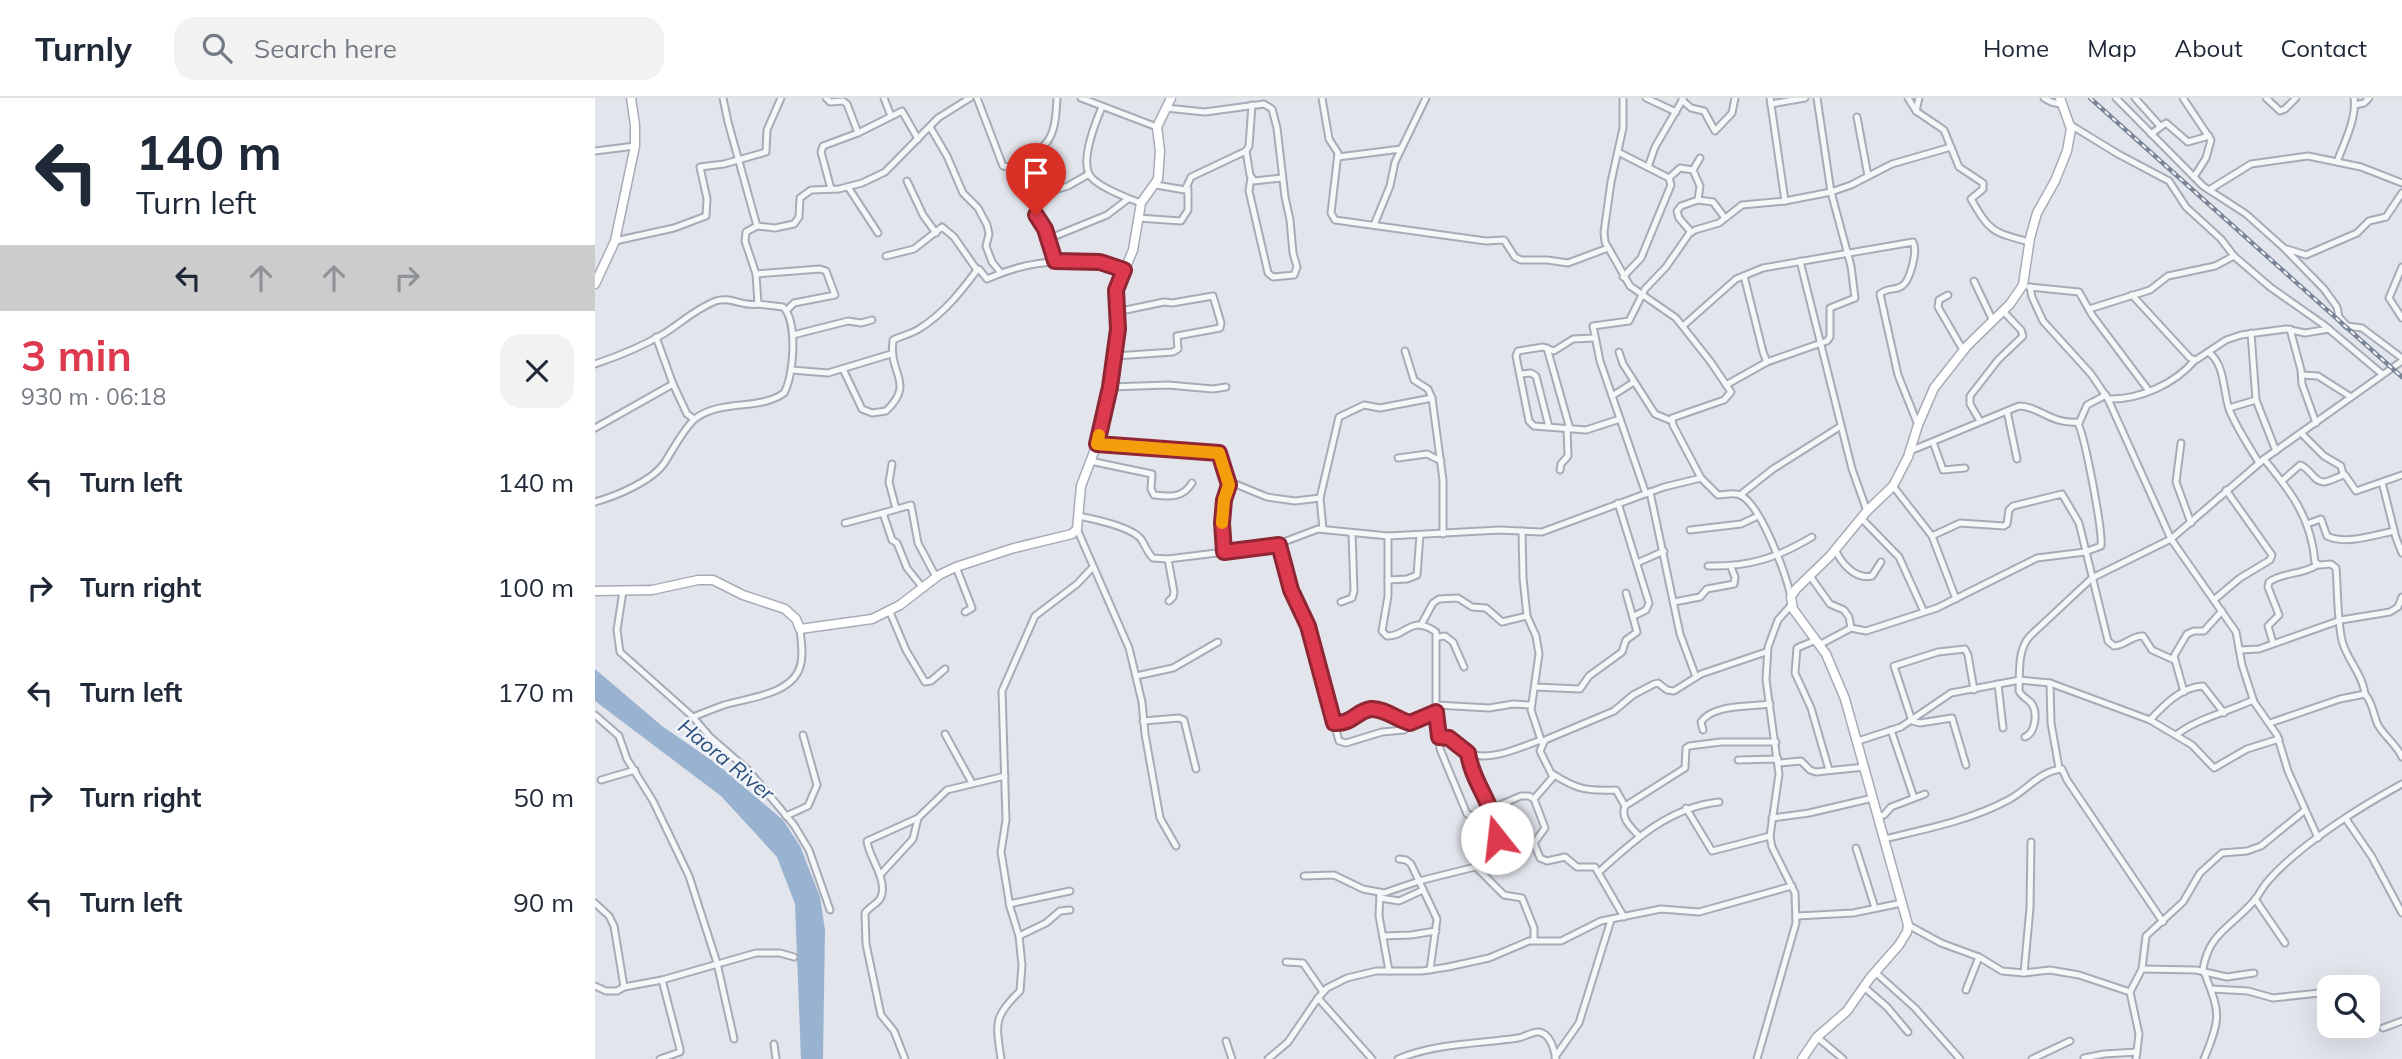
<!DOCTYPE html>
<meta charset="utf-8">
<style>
:root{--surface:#fff;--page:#f2f2f3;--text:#1f2937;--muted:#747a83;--line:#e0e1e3;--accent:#dd3a4f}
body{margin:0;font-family:Mulish,sans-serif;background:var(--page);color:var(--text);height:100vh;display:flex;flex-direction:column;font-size:26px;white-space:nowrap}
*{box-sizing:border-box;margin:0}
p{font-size:23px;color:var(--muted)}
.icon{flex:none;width:38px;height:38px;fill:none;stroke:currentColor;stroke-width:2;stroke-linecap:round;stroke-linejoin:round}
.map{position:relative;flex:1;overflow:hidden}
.details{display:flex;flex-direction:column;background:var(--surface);width:595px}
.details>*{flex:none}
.top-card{background:#fff;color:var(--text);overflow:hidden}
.buttons{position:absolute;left:1722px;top:877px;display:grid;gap:14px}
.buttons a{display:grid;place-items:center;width:63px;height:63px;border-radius:14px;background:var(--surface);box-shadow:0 7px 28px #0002;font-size:35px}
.pin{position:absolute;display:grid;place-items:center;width:60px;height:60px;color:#fff;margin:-72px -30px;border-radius:50% 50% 50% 0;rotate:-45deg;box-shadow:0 0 7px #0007}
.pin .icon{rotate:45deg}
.me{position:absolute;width:77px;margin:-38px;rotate:344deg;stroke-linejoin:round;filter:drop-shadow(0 0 5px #0008)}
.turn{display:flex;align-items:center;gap:24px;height:147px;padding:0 21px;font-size:32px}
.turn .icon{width:91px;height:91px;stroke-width:2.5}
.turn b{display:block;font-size:49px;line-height:60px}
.lanes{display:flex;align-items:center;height:66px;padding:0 21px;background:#0003;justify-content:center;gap:35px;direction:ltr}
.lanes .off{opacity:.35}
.round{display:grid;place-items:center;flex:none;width:74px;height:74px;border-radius:21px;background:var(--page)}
.head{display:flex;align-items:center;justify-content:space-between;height:119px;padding:0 21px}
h1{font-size:42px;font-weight:700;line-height:52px;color:var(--accent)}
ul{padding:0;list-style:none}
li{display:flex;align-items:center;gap:21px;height:105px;padding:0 21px}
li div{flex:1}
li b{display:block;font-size:26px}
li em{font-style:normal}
header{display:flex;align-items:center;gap:42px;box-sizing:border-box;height:98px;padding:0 35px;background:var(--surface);border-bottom:2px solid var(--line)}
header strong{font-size:33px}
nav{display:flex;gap:38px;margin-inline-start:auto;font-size:24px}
.search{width:490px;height:63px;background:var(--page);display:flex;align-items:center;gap:18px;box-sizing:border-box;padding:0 24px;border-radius:21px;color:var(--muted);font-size:26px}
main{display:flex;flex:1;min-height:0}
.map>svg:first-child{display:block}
</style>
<header>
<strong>Turnly</strong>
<div class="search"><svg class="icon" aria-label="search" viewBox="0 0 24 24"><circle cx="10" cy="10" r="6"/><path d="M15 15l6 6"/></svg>Search here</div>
<nav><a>Home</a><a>Map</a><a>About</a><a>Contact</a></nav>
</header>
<main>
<section class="details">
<div class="top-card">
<div class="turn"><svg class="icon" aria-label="left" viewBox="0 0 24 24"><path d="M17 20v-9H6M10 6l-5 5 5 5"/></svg><div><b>140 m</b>Turn left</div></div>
<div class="lanes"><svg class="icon" aria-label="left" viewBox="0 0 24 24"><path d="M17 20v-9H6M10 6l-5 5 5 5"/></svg><svg class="icon off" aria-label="ahead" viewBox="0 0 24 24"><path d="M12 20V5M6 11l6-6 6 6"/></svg><svg class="icon off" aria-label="ahead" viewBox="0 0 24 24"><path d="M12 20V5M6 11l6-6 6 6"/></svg><svg class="icon off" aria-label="right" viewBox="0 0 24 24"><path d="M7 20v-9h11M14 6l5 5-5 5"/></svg></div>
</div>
<div class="head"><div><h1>3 min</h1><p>930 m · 06:18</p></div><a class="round"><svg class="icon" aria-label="close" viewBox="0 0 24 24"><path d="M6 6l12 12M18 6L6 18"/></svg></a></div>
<ul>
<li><svg class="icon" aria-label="left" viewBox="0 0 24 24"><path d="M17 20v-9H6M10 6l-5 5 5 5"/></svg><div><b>Turn left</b></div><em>140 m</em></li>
<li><svg class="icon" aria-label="right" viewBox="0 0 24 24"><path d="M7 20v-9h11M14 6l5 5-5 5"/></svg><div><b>Turn right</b></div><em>100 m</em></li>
<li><svg class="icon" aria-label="left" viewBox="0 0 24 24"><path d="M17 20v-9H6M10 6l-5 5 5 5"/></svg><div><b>Turn left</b></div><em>170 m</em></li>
<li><svg class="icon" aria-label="right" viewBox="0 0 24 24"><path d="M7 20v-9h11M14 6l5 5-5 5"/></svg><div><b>Turn right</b></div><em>50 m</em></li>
<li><svg class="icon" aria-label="left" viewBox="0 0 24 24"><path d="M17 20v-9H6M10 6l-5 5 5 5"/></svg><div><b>Turn left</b></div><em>90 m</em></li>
</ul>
</section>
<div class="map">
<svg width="1807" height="961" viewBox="0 0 1807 961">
<rect width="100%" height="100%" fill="#e2e5ec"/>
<polygon fill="#99b2cf" points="0,571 67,628 122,666 188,722 205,748 225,799 230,832 228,961 206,961 200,806 182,759 126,698 0,603"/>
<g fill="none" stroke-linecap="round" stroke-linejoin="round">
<g stroke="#a6acb7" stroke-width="9">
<g id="street">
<polyline points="128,0 133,24 162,128"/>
<polyline points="231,0 235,4 248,3 252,6 263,35"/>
<polyline points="289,0 296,18"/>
<polyline points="382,0 408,68 414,69 423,66 427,69 441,117 450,131 460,163"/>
<polyline points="486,0 562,29"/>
<polyline points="727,0 734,41 743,55 736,115 740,122 891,143 909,142 920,159 926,162 952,162 973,165 1013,150"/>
<polyline points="1028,0 1028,30 1016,84 1009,134 1010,144 1035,188 1081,220 1115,263 1136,294 1129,302 1077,320 1078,327 1106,380"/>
<polyline points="1051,0 1081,14"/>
<polyline points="1175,0 1190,103"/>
<path d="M1313,0L1321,13L1349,32L1364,69L1388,85V91L1376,101C1395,134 1397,134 1434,144"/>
<polyline points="1449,0 1456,4 1465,6"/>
<polyline points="1521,0 1608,88 1651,116 1689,150 1729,191 1742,209 1744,219 1752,228 1767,230 1807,260"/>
<polyline points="1540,0 1565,28"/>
<polyline points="1588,0 1616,42 1611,60 1599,79"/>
<polyline points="1671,0 1685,13 1690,11 1701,0"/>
<polyline points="1087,2 1096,10 1109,13 1120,33 1137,15 1140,0"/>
<polyline points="1176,6 1210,0"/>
<polyline points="1760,7 1769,5 1774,0"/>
<path d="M507,9C501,23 484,65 496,79C504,89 534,101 546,105"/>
<polyline points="571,10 610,14 669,6 677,11 682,30 690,99 695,122 698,155 702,169 699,177 678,179 673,175 654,93 656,80"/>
<polyline points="1321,13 1324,0"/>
<polyline points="1262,19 1273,78"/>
<polyline points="1474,26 1523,56 1574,83 1591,109 1626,141 1639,158 1675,189 1729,227 1787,276"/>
<polyline points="335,29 352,58 368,95 383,110 392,127 394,136 391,148 397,164 406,175"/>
<polyline points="1556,36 1571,25 1593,44 1614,38"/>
<polyline points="0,53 40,48"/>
<polyline points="651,53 655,77 659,83 687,80"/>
<polyline points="1023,54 1074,80 1076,87 1046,160 1028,179"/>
<polyline points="743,59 806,51"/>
<polyline points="1105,60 1098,72 1105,88 1103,102 1118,104 1130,120"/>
<path d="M1742,64C1749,45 1762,20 1759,0"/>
<path d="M425,66C457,46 460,38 462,0"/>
<polyline points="1053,69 1060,49 1088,1"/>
<polyline points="1074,80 1085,70 1098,72"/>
<polyline points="312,83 328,117 341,135"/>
<polyline points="561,87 590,92 596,79 651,53 654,48 657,7"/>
<polyline points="253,89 283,135"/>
<polyline points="236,91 226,54 228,48 263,35 307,13 323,41"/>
<polyline points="1614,92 1656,66 1713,58 1766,69 1807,85"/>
<polyline points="436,99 473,88 494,76"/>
<polyline points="543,120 586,123 593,112 593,91"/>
<polyline points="779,127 795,88 800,64 831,0"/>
<polyline points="1096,134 1084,120 1082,113 1086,108 1103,102"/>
<polyline points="453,141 512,117 533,101"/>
<polyline points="20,143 79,130 111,118 112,101 105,69 129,66 171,54 172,32 186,0"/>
<polyline points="1692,151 1711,157 1762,135 1774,123 1791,119 1807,95"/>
<path d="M291,158L319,151L347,129L359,139L382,172L384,171L392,181C435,161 484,158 529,172"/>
<polyline points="1205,163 1257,371 1272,413"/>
<polyline points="1807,169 1794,200 1807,220"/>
<polyline points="161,176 225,171 231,173 240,197 199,205 192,212"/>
<polyline points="1149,178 1168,254 1172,264"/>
<polyline points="1379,183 1398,223"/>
<polyline points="1434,189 1484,194 1497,217 1554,293"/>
<polyline points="1435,189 1437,199 1448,223 1496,276 1513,301 1576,441 1641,534 1647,567 1659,604 1682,637 1693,673 1723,740"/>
<polyline points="1353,197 1344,202 1343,209 1368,252"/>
<path d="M1537,197L1595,260L1601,262L1613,254C1630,265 1628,293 1634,311C1641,329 1654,348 1664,365"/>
<polyline points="1494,211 1555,192 1573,178 1620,168 1639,158"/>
<path d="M1088,228L1141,181L1168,170L1318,144C1323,153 1315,183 1307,188C1300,193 1292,189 1285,196L1303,277L1323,327"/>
<polyline points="1695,231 1706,272 1707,286 1721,325"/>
<polyline points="1656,235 1661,302 1681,353"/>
<polyline points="198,237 253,223 266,225 277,222"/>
<polyline points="61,239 78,286"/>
<polyline points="1000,240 978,241 959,253 948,249 923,253 921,258 934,323 939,328 991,332 1025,321"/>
<polyline points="952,250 975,331"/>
<polyline points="810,253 819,282 833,291 837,300 848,382 848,436"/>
<polyline points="1024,254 1028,266 1060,316 1077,323"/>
<polyline points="1613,254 1631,242 1646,237 1691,231 1710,235 1734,231"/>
<polyline points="520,258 578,254 583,251 582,238 625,230 626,225 618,198 577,205 569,204 521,214"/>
<path d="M0,266C24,258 48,248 70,235C87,224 102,210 121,203C135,198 148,209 163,206L161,176L150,143L151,134L162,128L180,130L199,126L204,119L205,100L216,92L244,91L267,85L290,74L343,20L375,0"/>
<path d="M248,271L267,311L277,315L291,313C321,284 293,277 298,242C306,238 316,236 324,231C348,216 365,195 382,172"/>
<polyline points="197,272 233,275 296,256"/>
<polyline points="925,276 936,275 941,278 954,329"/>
<polyline points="1707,277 1723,278 1756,299"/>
<polyline points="1131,287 1172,264 1232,243 1235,239 1235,210 1260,200 1256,168 1236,94 1222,0"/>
<polyline points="515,289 573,287 618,291 631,289"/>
<polyline points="1017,298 1039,284"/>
<path d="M1513,301C1544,302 1580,286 1600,262"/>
<polyline points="1634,310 1661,302"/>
<polyline points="1412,313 1422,361"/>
<polyline points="1385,323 1375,306 1375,298 1403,262 1428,238 1426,232 1408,213"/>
<polyline points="1484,325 1492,307 1511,297"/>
<polyline points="0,330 78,286 92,316 99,321"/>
<polyline points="1706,335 1729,358 1746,368 1748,376"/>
<polyline points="1338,344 1348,372 1370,370"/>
<polyline points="1586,345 1581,384 1596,425"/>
<polyline points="502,346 624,355 634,387 629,402 626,430 629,454"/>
<polyline points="803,360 832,356 846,363"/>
<path d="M1669,361C1696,394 1716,419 1720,464L1724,467L1736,466L1741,470C1743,492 1742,527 1748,546C1754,564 1768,578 1770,596"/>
<path d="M495,363L557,376L556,391L559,397C575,399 588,400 597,385"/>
<polyline points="297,366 294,384 301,411"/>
<polyline points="965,372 966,366 973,358 972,330"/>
<polyline points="633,383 672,399 700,403 725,400"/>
<path d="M1687,383L1705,367C1715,370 1718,383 1728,384C1735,384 1743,378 1750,377L1761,393L1807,377"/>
<polyline points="1787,384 1801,440 1807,455"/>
<polyline points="1298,388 1337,438 1361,501"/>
<polyline points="1055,394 1085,536 1101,579"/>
<polyline points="1051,396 1005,263 998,228 1034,223 1050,191 1071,169 1094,136 1100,132 1124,125 1147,107 1190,103 1236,94 1256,87 1297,66 1356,49"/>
<polyline points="1145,397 1178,371 1246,328"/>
<path d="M0,404C21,398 58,383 70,364C77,353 91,327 101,320C127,301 164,313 189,295C199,278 203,223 188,209L163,206"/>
<polyline points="1023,405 1054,505 1051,512 1039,518"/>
<polyline points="288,415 316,407 323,445 341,479"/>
<path d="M483,418C499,421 536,429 546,441C550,447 552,454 558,460L573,461L678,448L723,431L793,438L905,432L947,434L1069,389L1106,380L1123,397C1131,397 1138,394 1145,397C1166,406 1191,477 1196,499"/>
<polyline points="1266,420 1304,459 1329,514"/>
<polyline points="250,425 288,415 297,442 302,445 312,470 328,490"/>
<path d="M1712,426L1726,421L1732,438C1750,447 1780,437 1799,433"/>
<polyline points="482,431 534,550 547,604 550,636 565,720 581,748"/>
<polyline points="728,431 725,400 744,319 769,307 785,310 837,300"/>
<polyline points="1095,432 1146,426 1163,418"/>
<polyline points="927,433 928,480 932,518 941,538 944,556 936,612 947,645"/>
<path d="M793,438V498L787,533L792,538C812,539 814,516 841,534V614L845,651L872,716L879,718L926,698H934L939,701L950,730L939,745L945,760L952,763L970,759L982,769H1000L1029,819"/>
<path d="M1337,438L1365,425L1409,428L1412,426L1414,412L1418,408L1467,396L1484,425L1513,543L1519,548C1530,548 1537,537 1548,538L1557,552L1579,562"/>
<path d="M684,447L696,492L713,528L739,625C758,626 761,613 776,611C789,610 803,622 815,625L841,614"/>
<path d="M1240,451C1246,465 1260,482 1277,478L1286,464"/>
<polyline points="573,461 579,494 578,499 574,503"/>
<polyline points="1042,465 1069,453"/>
<path d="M1113,468C1154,469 1182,460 1217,439"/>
<polyline points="361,469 377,510 370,514"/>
<polyline points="1215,478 1235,506 1249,512 1254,519 1256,530"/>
<polyline points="793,482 812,481 822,477 825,437"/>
<path d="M28,493L22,532L25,554L98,619C108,615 118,611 129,607C152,600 196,597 205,569C209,557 206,543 205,531"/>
<polyline points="1620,501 1645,480 1675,462 1677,457 1631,392"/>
<polyline points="746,504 757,500 759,493 757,435"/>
<polyline points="1079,504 1105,499 1112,491 1139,486 1140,479 1136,469"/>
<polyline points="294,512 311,552 330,584 336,583 350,571"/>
<polyline points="826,527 838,505 844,501 863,500 877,509 891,510 907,524 932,518"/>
<polyline points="843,539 850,538 858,544 869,569"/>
<polyline points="1221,542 1202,550 1200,575 1216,610 1234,672"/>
<path d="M1678,545L1673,528L1684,517L1673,489L1674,484C1687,474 1708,477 1722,467"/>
<path d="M1224,547L1256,530L1271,533L1342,510L1442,460L1490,454L1506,448C1508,434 1489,332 1482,324C1455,326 1444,308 1424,308L1315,353"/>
<polyline points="1645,552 1664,551 1746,522 1795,514 1803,509 1807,499"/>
<polyline points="541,578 578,570 623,544"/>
<polyline points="1455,585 1456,625 1464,670"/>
<polyline points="1403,586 1408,630"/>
<polyline points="940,589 985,591 994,578 1027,554 1031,542 1042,534 1031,495"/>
<polyline points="1589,594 1579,558 1592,536 1599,533 1609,533 1627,513"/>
<polyline points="841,607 894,610 918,606 935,607"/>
<polyline points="0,617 24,638 32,661 58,703 94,778 122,865 139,941"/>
<polyline points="98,619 115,639 153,672 199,727 214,752 235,812"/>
<polyline points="1555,622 1597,647 1619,670 1652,651 1684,641"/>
<polyline points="548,623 584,620 589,622 601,671"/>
<polyline points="739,625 744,643 751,645 787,634 809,632 815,625"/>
<path d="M1675,625L1745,601L1770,596C1778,605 1778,616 1783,627C1790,639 1801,646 1807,659"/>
<path d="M1108,632L1106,624C1118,606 1154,609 1175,606"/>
<polyline points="1296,632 1319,700"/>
<polyline points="350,636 377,685"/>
<path d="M1581,637C1603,620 1633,614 1658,602"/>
<path d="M844,639C860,640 859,650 871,655C896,664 923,650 946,642"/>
<path d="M1430,639C1440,635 1443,616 1437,606C1433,601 1427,599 1424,593C1425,575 1422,552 1435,538L1497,480L1576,441L1669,361L1807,263"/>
<path d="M1263,643L1306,629L1356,595L1425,582L1455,585L1555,622C1569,607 1586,589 1608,588L1629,615"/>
<polyline points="1143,662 1183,661"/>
<polyline points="1184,665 1206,663 1215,672 1221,674 1270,669"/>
<polyline points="1371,667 1357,620 1325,625 1317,623 1299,568 1343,554 1370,551 1373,557 1379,592"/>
<path d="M958,676C982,692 993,693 1021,692L1030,708"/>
<polyline points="6,682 40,672"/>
<polyline points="939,701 958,679 945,653 950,642 1019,613 1038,597 1059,586 1063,585 1072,592 1079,593 1106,576 1171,554"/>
<polyline points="1091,710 1117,753 1175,738"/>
<polyline points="191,718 213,708 222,687 208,637"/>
<polyline points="1283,719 1289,717 1296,709 1330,696"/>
<polyline points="1177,720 1214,715 1278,700"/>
<polyline points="1751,721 1777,759 1807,815"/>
<path d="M1044,738C1036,729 1025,720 1030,708L1090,670L1091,650L1094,648L1126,644H1181"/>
<path d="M1289,741C1331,731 1377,722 1415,701C1433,691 1445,673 1467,671L1472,682L1568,824"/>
<polyline points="1261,750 1280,810"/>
<polyline points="804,761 811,762 816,766 842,821 835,872"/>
<polyline points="882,770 909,797 927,800 939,830 939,842"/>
<path d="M1005,773C1039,742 1075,709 1124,704"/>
<polyline points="285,777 318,741 323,720"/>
<path d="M709,778L739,777L768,791L789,795L824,783L884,768L902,737C898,708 877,685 873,655"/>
<polyline points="785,795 784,818 794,873"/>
<polyline points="785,800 804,803 828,792"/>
<polyline points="1660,801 1690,845"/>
<polyline points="0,805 14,818 19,828 29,889"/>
<polyline points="414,806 475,793"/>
<polyline points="1202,818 1258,815 1307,805"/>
<polyline points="1313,827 1346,845 1384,859 1407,873 1429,875 1455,872 1484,877 1535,894 1547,871 1551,838 1588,804 1605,775 1627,755 1652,753 1666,748 1709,713"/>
<polyline points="424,838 451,825 465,813 475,812"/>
<polyline points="788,838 816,837 841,833"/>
<polyline points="691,864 708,865 728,894"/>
<polyline points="1547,871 1601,872 1632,879 1659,875"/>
<polyline points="1280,874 1320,910 1365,961"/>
<polyline points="1429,875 1435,810 1436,744"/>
<polyline points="0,888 11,893 22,893 29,889 67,882 161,855 185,855 199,859"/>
<polyline points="1269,889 1292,909 1313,934"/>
<polyline points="1616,891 1653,893 1678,900 1734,894"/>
<polyline points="1371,892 1384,859"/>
<polyline points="1535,894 1544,936 1541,961"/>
<polyline points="723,900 777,961"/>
<polyline points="1788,930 1807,923"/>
<polyline points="1222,939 1248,961"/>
<polyline points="631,943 637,961"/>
<polyline points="179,946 181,961"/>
<polyline points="960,959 984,925 1016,822"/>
<polyline points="1489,960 1509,956 1542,954"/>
<polyline points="65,961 85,954 85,951 67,882"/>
<path d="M310,961L299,933L286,917L271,846L270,815C274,809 284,805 286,799C293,781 273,758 272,743L323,720L352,692L410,678"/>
<path d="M406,961C401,925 398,919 425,893L427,867L424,838L415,809L406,754L411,722L407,593L440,518L482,486L497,470"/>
<polyline points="673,961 693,944 723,900 732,890 752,880 781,873 827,873 853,869 894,860 934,843 966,843 1006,823 1066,811 1104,814 1197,788"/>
<path d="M803,961C842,945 882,946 923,940C930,939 938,933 944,934C956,936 959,952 961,961"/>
<polyline points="1162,961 1201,825 1200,795 1177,749 1175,738 1184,676 1171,582 1173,549 1183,522 1197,506"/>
<polyline points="1437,961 1475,943"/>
<path d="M1609,961C1628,916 1624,914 1608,871C1614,835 1636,829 1658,804C1664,798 1667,789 1673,783C1704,747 1765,709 1807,686"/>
</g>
</g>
<g stroke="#a6acb7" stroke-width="11">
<g id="secondary">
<polyline points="0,186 20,143 40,48 40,27 36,0"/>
<polyline points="0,493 57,492 103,482 118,482 148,497 190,511 201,521 205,531 277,521 305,507 344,477 361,469 419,450 477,436 482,431 486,388 502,346 515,289 523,231 521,193 538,152 546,105 563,81 565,53 562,29 576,0"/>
<polyline points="1207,961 1222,939 1252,913 1275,880 1304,847 1312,834 1313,827 1250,601 1231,556 1198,511 1196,499 1201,491 1235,458 1272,413 1298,388 1313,359 1323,327 1339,290 1372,248 1415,206 1428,187 1435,140 1442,115 1460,83 1472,53 1476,31 1465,0"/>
</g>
</g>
<use href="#street" stroke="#f5f7f9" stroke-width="5"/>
<use href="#secondary" stroke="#fff" stroke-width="8"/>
<g stroke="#798497" stroke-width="4.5">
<polyline id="rail" points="1495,0 1807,279"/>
</g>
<use href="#rail" stroke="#f2f5f9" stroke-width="2" stroke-dasharray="5" stroke-linecap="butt"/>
</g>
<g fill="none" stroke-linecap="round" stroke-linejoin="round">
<g stroke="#902633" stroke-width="18">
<path id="route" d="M441,117L450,131L460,163L505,164L529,172L521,192L523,231L515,289L502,346L624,355L634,387L629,402L627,425L629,454L684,447L696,492L713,528L739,625C758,626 761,613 776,611C789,610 803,622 815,625L841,614L844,639L854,640L873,655C877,685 902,710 902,740"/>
</g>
<use href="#route" stroke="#dd3a4f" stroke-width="12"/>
<polyline stroke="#f59e0b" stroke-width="12" points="504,337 502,346 624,355 634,387 629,402 627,425"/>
</g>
<g text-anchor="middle" stroke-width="5" stroke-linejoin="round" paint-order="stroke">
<g font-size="21" font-style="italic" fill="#2d507f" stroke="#f2f5f9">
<text transform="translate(131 662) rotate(39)" y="7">Haora River</text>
</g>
</g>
</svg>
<div class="buttons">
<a><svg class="icon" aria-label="search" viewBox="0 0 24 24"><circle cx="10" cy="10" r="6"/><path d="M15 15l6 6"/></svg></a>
</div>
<div class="pin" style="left:441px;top:117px;background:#d93025"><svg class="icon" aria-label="arrive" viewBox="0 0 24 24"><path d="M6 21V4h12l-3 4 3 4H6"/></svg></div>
<svg class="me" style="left:902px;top:740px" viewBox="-20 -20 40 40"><circle r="19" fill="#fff"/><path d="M0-13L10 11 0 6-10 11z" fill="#dd3a4f"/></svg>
</div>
</main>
